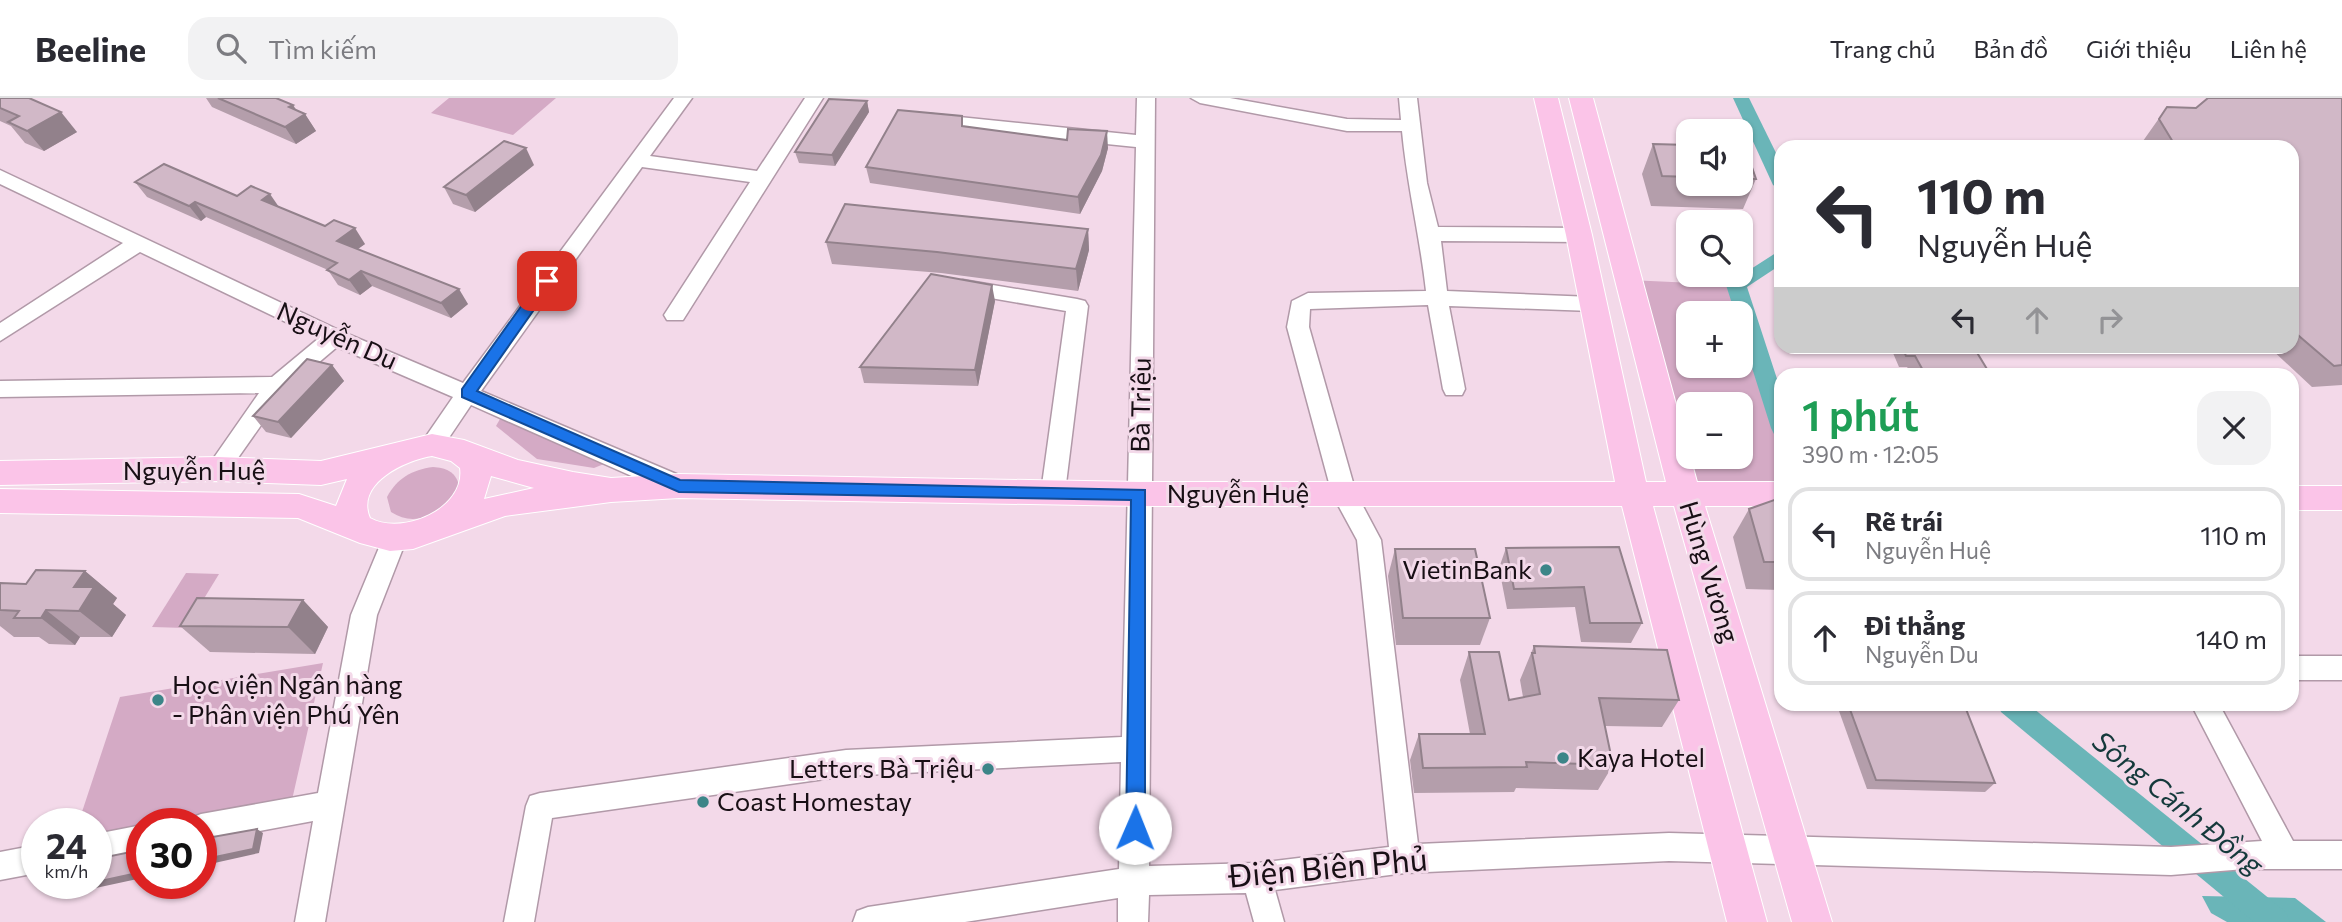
<!DOCTYPE html>
<html lang="vi">
<meta charset="utf-8">
<style>
:root{--surface:#fff;--page:#f2f2f3;--text:#2b2b33;--muted:#7c7c81;--line:#e1e1e2}
body{margin:0;font-family:Commissioner,sans-serif;background:var(--page);color:var(--text);height:100vh;display:flex;flex-direction:column;font-size:26px;white-space:nowrap}
*{box-sizing:border-box;margin:0}
p{font-size:23px;color:var(--muted)}
.icon{flex:none;width:38px;height:38px;fill:none;stroke:currentColor;stroke-width:2;stroke-linecap:round;stroke-linejoin:round}
.map{position:relative;flex:1;overflow:hidden}
.side{position:absolute;left:1774px;top:270px;width:525px;height:343px;display:flex;flex-direction:column;background:var(--surface);border-radius:21px;box-shadow:0 2px 5px #0004}
.side>*{flex:none}
.banner{position:absolute;left:1774px;top:42px;width:525px;height:214px;border-radius:21px;box-shadow:0 2px 5px #0004;background:#fff;color:var(--text);overflow:hidden}
.fabs{position:absolute;left:1676px;top:21px;display:grid;gap:14px}
.fabs a{display:grid;place-items:center;width:77px;height:77px;border-radius:14px;background:var(--surface);box-shadow:0 2px 5px #0004;font-size:35px}
.speed{position:absolute;left:21px;top:710px;display:flex;gap:14px;font-size:35px;font-weight:700;text-align:center}
.speed>*{display:grid;place-content:center;width:91px;height:91px;border-radius:50%;background:var(--surface);box-shadow:0 2px 5px #0004;line-height:1}
.speed small{font-size:18px;font-weight:400}
.speed .limit{border:10px solid #d22;background:#fff;color:#111}
.pin{position:absolute;display:grid;place-items:center;width:60px;height:60px;color:#fff;margin:-30px;border-radius:14px;box-shadow:0 4px 10px #0006}
.me{position:absolute;width:77px;margin:-38px;rotate:1deg;stroke-linejoin:round;filter:drop-shadow(0 0 5px #0008)}
.turn{display:flex;align-items:center;gap:24px;height:147px;padding:0 28px;font-size:32px}
.turn .icon{width:91px;height:91px;stroke-width:2.5}
.turn b{display:block;font-size:49px;line-height:60px}
.lanes{display:flex;align-items:center;height:66px;padding:0 28px;background:#0003;justify-content:center;gap:35px;direction:ltr}
.lanes .off{opacity:.35}
.round{display:grid;place-items:center;flex:none;width:74px;height:74px;border-radius:21px;background:var(--page)}
.head{display:flex;align-items:center;justify-content:space-between;height:119px;padding:0 28px}
h1{font-size:42px;font-weight:600;line-height:52px;color:#1e9e55}
ul{padding:0;list-style:none}
li{display:flex;align-items:center;gap:21px;height:94px;margin:0 14px 10px;padding:0 14px;border:4px solid var(--line);border-radius:21px}
li div{flex:1}
li b{display:block;font-size:26px}
li em{font-style:normal}
header{display:flex;align-items:center;gap:42px;box-sizing:border-box;height:98px;padding:0 35px;background:var(--surface);border-bottom:2px solid var(--line)}
header strong{font-size:33px}
nav{display:flex;gap:38px;margin-inline-start:auto;font-size:24px}
.search{width:490px;height:63px;background:var(--page);display:flex;align-items:center;gap:18px;box-sizing:border-box;padding:0 24px;border-radius:21px;color:var(--muted);font-size:26px}
.map>svg:first-child{display:block}
</style>
<header>
<strong>Beeline</strong>
<div class="search"><svg class="icon" aria-label="search" viewBox="0 0 24 24"><circle cx="10" cy="10" r="6"/><path d="M15 15l6 6"/></svg>Tìm kiếm</div>
<nav><a>Trang chủ</a><a>Bản đồ</a><a>Giới thiệu</a><a>Liên hệ</a></nav>
</header>
<div class="map">
<svg width="2342" height="824" viewBox="0 0 2342 824">
<rect width="100%" height="100%" fill="#f3d9e9"/>
<g fill="#d4aac5" fill-rule="evenodd">
<polygon points="449,0 556,0 513,37 431,15"/>
<path d="M1629,182L1736,187L1781,330V396H1687ZM1689,215H1741V268H1689ZM1689,306H1741V359H1689Z"/>
<polygon points="508,318 604,362 604,366 594,370 537,361 496,328 500,321"/>
<path d="M433,369C446,370 455,373 459,387C447,412 418,432 391,414L387,399C397,380 412,372 433,369Z"/>
<polygon points="186,475 219,476 186,530 152,529"/>
<polygon points="323,565 292,702 159,726 142,726 142,729 96,737 96,726 78,726 120,599"/>
</g>
<polygon fill="#6ab5b8" points="2202,798 2295,800 2326,824 2227,824 2211,815"/>
<g fill="none" stroke-linecap="round" stroke-linejoin="round">
<g fill="#6ab5b8" fill-rule="evenodd">
<polygon points="1733,0 1749,0 1782,67 1782,93 1773,87"/>
<polygon points="1782,151 1782,166 1747,189 1782,296 1782,338 1774,336 1771,330 1741,235 1741,215 1735,215 1726,187"/>
<polygon points="1998,606 2028,606 2286,814 2290,824 2254,824 2001,614"/>
</g>
<g stroke="#b199a8" stroke-width="3">
<g id="minor">
<polygon points="674,0 692,0 650,58 757,73 805,0 823,0 683,222 667,222 664,217 750,84 642,69 481,293 688,381 691,388 688,395 679,397 670,395 471,307 440,353 432,356 424,353 420,347 453,299 337,249 285,293 226,377 218,380 210,377 206,371 259,295 0,299 0,283 272,279 319,240 140,154 0,243 0,225 123,145 0,86 0,72 343,234 463,285"/>
<path d="M1137,0H1155L1149,768L1257,765L1389,749L1357,442L1332,396L1287,229L1292,203L1308,195L1426,193C1420,139 1407,87 1402,33H1347L1200,5L1191,0H1230L1347,21L1401,22L1399,0H1417L1427,85L1438,129L1579,130L1589,137L1579,144L1441,143L1447,193L1592,199L1600,201L1603,206L1600,211L1592,213L1449,208L1465,291L1462,297H1446L1443,291L1428,207L1310,211L1309,229L1356,395L1381,442L1418,746L1669,735L2171,749L2262,743L2191,606H2219L2293,743H2342V771H2245L2171,777L1669,763L1405,775L1275,792L1284,824H1254L1246,795L1149,797L1148,824H1118V800L965,824H853L857,813L868,809L1119,771L1121,664L846,678L552,720L534,824H504L526,708L530,698L540,695L846,652L1122,639L1136,49L930,28L921,22L930,16L1136,37Z"/>
<polygon points="963,182 1077,201 1085,203 1088,208 1065,394 1062,401 1053,403 1044,401 1041,394 1066,213 956,194 952,189 956,184"/>
<polygon points="395,430 404,433 407,440 377,517 325,824 295,824 313,723 201,744 201,726 188,726 191,720 201,716 318,695 351,517 383,440 386,433"/>
<rect x="2292" y="558" width="50" height="24"/>
<polygon points="142,727 142,755 96,764 96,736"/>
<polygon points="37,747 37,775 0,782 0,754"/>
</g>
</g>
<g stroke="#fff" stroke-width="2">
<g id="major">
<path d="M1534,0H1558L1592,137L1646,384H1666L1569,0H1593L1697,384H1782V408H1705L1832,824H1792L1674,408H1653L1767,824H1727L1622,408H1139L679,400L611,404L505,418L413,451L390,453L360,445L298,420L0,415V391L299,396L336,408L347,381L321,387L218,383L0,387V363L218,359L321,363L432,336L464,342L518,362L573,374L611,380L679,376L1139,384H1615L1566,137ZM432,358L451,363L460,370C466,411 402,438 370,420C355,385 406,362 432,358ZM491,378L534,390L484,401Z"/>
<rect x="2292" y="388" width="50" height="24"/>
</g>
</g>
<use href="#minor" fill="#fff" fill-rule="evenodd"/>
<use href="#major" fill="#fbc4e8" fill-rule="evenodd"/>
</g>
<g fill="#b49eab">
<polygon points="0,0 77,34 44,53 25,45 11,28 0,23"/>
<polygon points="206,0 276,0 297,13 305,16 316,33 296,46 212,9"/>
<polygon points="2342,0 2342,287 2312,289 2268,248 2292,248 2292,49 2147,49 2143,43 2167,9 2196,10"/>
<polygon points="867,3 869,14 835,68 799,65 795,54"/>
<polygon points="962,18 963,28 1108,50 1102,73 1080,116 870,85 866,69"/>
<polygon points="1653,46 1689,47 1689,86 1741,86 1741,49 1756,81 1743,111 1651,108 1642,76"/>
<polygon points="534,67 475,114 453,106 444,89"/>
<polygon points="135,84 237,98 279,109 365,146 357,151 468,206 451,220 372,188 360,197 338,187 328,172 206,119 201,123 147,99"/>
<polygon points="1088,131 1089,152 1078,193 941,175 832,166 826,144"/>
<polygon points="995,203 978,288 864,285 860,269"/>
<polygon points="1890,248 1973,248 1990,276 1912,276 1907,269 1899,269"/>
<polygon points="332,267 344,283 291,340 266,334 253,318"/>
<polygon points="1782,401 1782,492 1746,491 1733,439 1749,411"/>
<polygon points="1619,449 1642,525 1631,545 1581,544 1575,509 1507,511 1499,470 1506,450"/>
<polygon points="1395,451 1490,520 1480,547 1396,547 1388,478"/>
<polygon points="85,473 117,500 113,506 126,517 112,539 80,539 75,547 49,546 39,539 14,539 0,528 0,485 26,486"/>
<polygon points="303,502 328,529 315,556 210,554 180,528"/>
<polygon points="1534,548 1679,602 1662,629 1605,628 1613,667 1598,692 1516,690 1514,694 1414,695 1410,662 1419,636 1470,636 1460,582 1469,554 1509,602 1523,599 1520,582"/>
<polygon points="1845,606 1964,606 1995,685 1985,694 1867,691 1839,613"/>
</g>
<g fill="#92818b">
<polygon points="867,3 869,14 835,68 832,57"/>
<polygon points="293,7 301,19 305,16 316,33 296,46 285,29 289,9"/>
<polygon points="61,14 77,34 44,53 27,33"/>
<polygon points="1107,33 1108,50 1102,73 1080,116 1078,99"/>
<polygon points="526,50 534,67 475,114 466,97"/>
<polygon points="270,96 281,112 262,102"/>
<polygon points="195,104 206,119 201,123 189,108"/>
<polygon points="355,130 365,146 347,159 337,143"/>
<polygon points="1088,131 1089,152 1078,193 1076,171"/>
<polygon points="361,173 372,188 360,197 349,182"/>
<polygon points="992,187 995,203 978,288 975,272"/>
<polygon points="459,191 468,206 451,220 441,205"/>
<polygon points="332,267 344,283 291,340 278,324"/>
<polygon points="85,473 117,500 113,506 126,517 112,539 79,513 74,489"/>
<polygon points="303,502 328,529 315,556 288,529"/>
<polygon points="46,512 80,539 75,547 41,520"/>
<polygon points="257,731 263,735 259,755 201,768 201,762"/>
<polygon points="142,774 142,780 91,791 83,786 96,786 96,784"/>
</g>
<g fill="#d1b8c7" stroke="#92818b" stroke-width="2">
<polygon points="0,0 29,0 61,14 27,33 8,24 19,18 0,10"/>
<polygon points="218,0 276,0 293,7 289,9 305,16 285,29"/>
<polygon points="2208,0 2342,0 2342,267 2334,268 2292,232 2292,49 2176,49 2159,21 2167,9 2196,10"/>
<polygon points="829,1 867,3 832,57 795,54"/>
<polygon points="898,12 962,18 962,28 1067,42 1068,31 1107,33 1101,57 1078,99 866,69"/>
<polygon points="504,43 526,50 466,97 444,89"/>
<polygon points="1653,46 1689,47 1689,79 1662,78"/>
<polygon points="1741,49 1745,49 1756,81 1741,81"/>
<polygon points="164,66 237,98 251,88 270,96 262,102 325,128 334,122 355,130 337,143 459,191 441,205 361,173 349,182 327,172 337,165 195,104 189,108 135,84"/>
<polygon points="845,106 1088,131 1076,171 937,154 826,144"/>
<polygon points="931,176 992,187 975,272 860,269"/>
<polygon points="1902,248 1973,248 1990,276 1925,276 1915,258 1906,258"/>
<polygon points="307,261 332,267 278,324 253,318"/>
<polygon points="1780,400 1782,401 1782,464 1764,464 1749,411"/>
<polygon points="1619,449 1642,525 1590,525 1584,489 1514,491 1506,450"/>
<polygon points="1395,451 1475,451 1490,520 1403,520"/>
<polygon points="36,472 85,473 74,489 94,489 79,513 46,512 41,520 14,520 19,513 0,512 0,485 26,486"/>
<polygon points="197,500 303,502 288,529 180,528"/>
<polygon points="1534,548 1667,552 1679,602 1599,600 1613,667 1526,664 1527,669 1423,670 1419,636 1485,636 1469,554 1499,554 1509,602 1540,596 1532,555 1535,555"/>
<polygon points="1848,606 1964,606 1995,685 1876,682"/>
<polygon points="257,731 253,751 201,762 201,741"/>
<polygon points="138,747 142,747 142,774 96,784 96,761 136,753"/>
</g>
<polygon fill="#1a73e8" stroke="#114b97" stroke-width="2" points="547,178 552,179 552,186 477,293 680,382 1145,392 1145,730 1142,737 1135,739 1128,737 1126,730 1131,402 679,394 462,299 462,291 542,179"/>
<g fill="#3c8588" stroke="#f3d9e9" stroke-width="2.5">
<circle cx="1546" cy="472" r="7"/>
<circle cx="158" cy="602" r="7"/>
<circle cx="1563" cy="660" r="7"/>
<circle cx="988" cy="671" r="7"/>
<circle cx="703" cy="704" r="7"/>
</g>
<g text-anchor="middle" stroke-width="6" stroke-linejoin="round" paint-order="stroke">
<g font-size="26" fill="#180f15" stroke="#f3d9e9">
<text transform="translate(337 238) rotate(24)" y="9">Nguyễn Du</text>
<text transform="translate(1141 307) rotate(-89)" y="9">Bà Triệu</text>
<text x="194" y="382">Nguyễn Huệ</text>
<text x="1238" y="405">Nguyễn Huệ</text>
<text transform="translate(1709 474) rotate(73)" y="9">Hùng Vương</text>
</g>
<g font-size="26" fill="#180f15" stroke="#f3d9e9" text-anchor="start">
<text x="1532" y="481" text-anchor="end">VietinBank</text>
<text x="172" y="596">Học viện Ngân hàng<tspan x="172" dy="30">- Phân viện Phú Yên</tspan></text>
<text x="1577" y="669">Kaya Hotel</text>
<text x="974" y="680" text-anchor="end">Letters Bà Triệu</text>
<text x="717" y="713">Coast Homestay</text>
</g>
<g font-size="28" font-style="italic" fill="#14393b" stroke="#f3d9e9">
<text transform="translate(2178 705) rotate(39)" y="10">Sông Cánh Đồng</text>
</g>
<g font-size="32" fill="#180f15" stroke="#f3d9e9">
<text transform="translate(1328 770) rotate(-5)" y="11">Điện Biên Phủ</text>
</g>
</g>
</svg>
<div class="fabs">
<a><svg class="icon" aria-label="sound" viewBox="0 0 24 24"><path d="M4 9h4l5-4v14l-5-4H4zM17 9q2 3 0 6"/></svg></a>
<a><svg class="icon" aria-label="search" viewBox="0 0 24 24"><circle cx="10" cy="10" r="6"/><path d="M15 15l6 6"/></svg></a>
<a>+</a>
<a>−</a>
</div>
<div class="speed"><div>24<small>km/h</small></div><div class="limit">30</div></div>
<div class="pin" style="left:547px;top:183px;background:#d93025"><svg class="icon" aria-label="arrive" viewBox="0 0 24 24"><path d="M6 21V4h12l-3 4 3 4H6"/></svg></div>
<svg class="me" style="left:1135px;top:730px" viewBox="-20 -20 40 40"><circle r="19" fill="#fff"/><path d="M0-13L10 11 0 6-10 11z" fill="#1a73e8"/></svg>
<div class="banner">
<div class="turn"><svg class="icon" aria-label="left" viewBox="0 0 24 24"><path d="M17 20v-9H6M10 6l-5 5 5 5"/></svg><div><b>110 m</b>Nguyễn Huệ</div></div>
<div class="lanes"><svg class="icon" aria-label="left" viewBox="0 0 24 24"><path d="M17 20v-9H6M10 6l-5 5 5 5"/></svg><svg class="icon off" aria-label="ahead" viewBox="0 0 24 24"><path d="M12 20V5M6 11l6-6 6 6"/></svg><svg class="icon off" aria-label="right" viewBox="0 0 24 24"><path d="M7 20v-9h11M14 6l5 5-5 5"/></svg></div>
</div>
<section class="side">
<div class="head"><div><h1>1 phút</h1><p>390 m · 12:05</p></div><a class="round"><svg class="icon" aria-label="close" viewBox="0 0 24 24"><path d="M6 6l12 12M18 6L6 18"/></svg></a></div>
<ul>
<li><svg class="icon" aria-label="left" viewBox="0 0 24 24"><path d="M17 20v-9H6M10 6l-5 5 5 5"/></svg><div><b>Rẽ trái</b><p>Nguyễn Huệ</p></div><em>110 m</em></li>
<li><svg class="icon" aria-label="ahead" viewBox="0 0 24 24"><path d="M12 20V5M6 11l6-6 6 6"/></svg><div><b>Đi thẳng</b><p>Nguyễn Du</p></div><em>140 m</em></li>
</ul>
</section>
</div>
